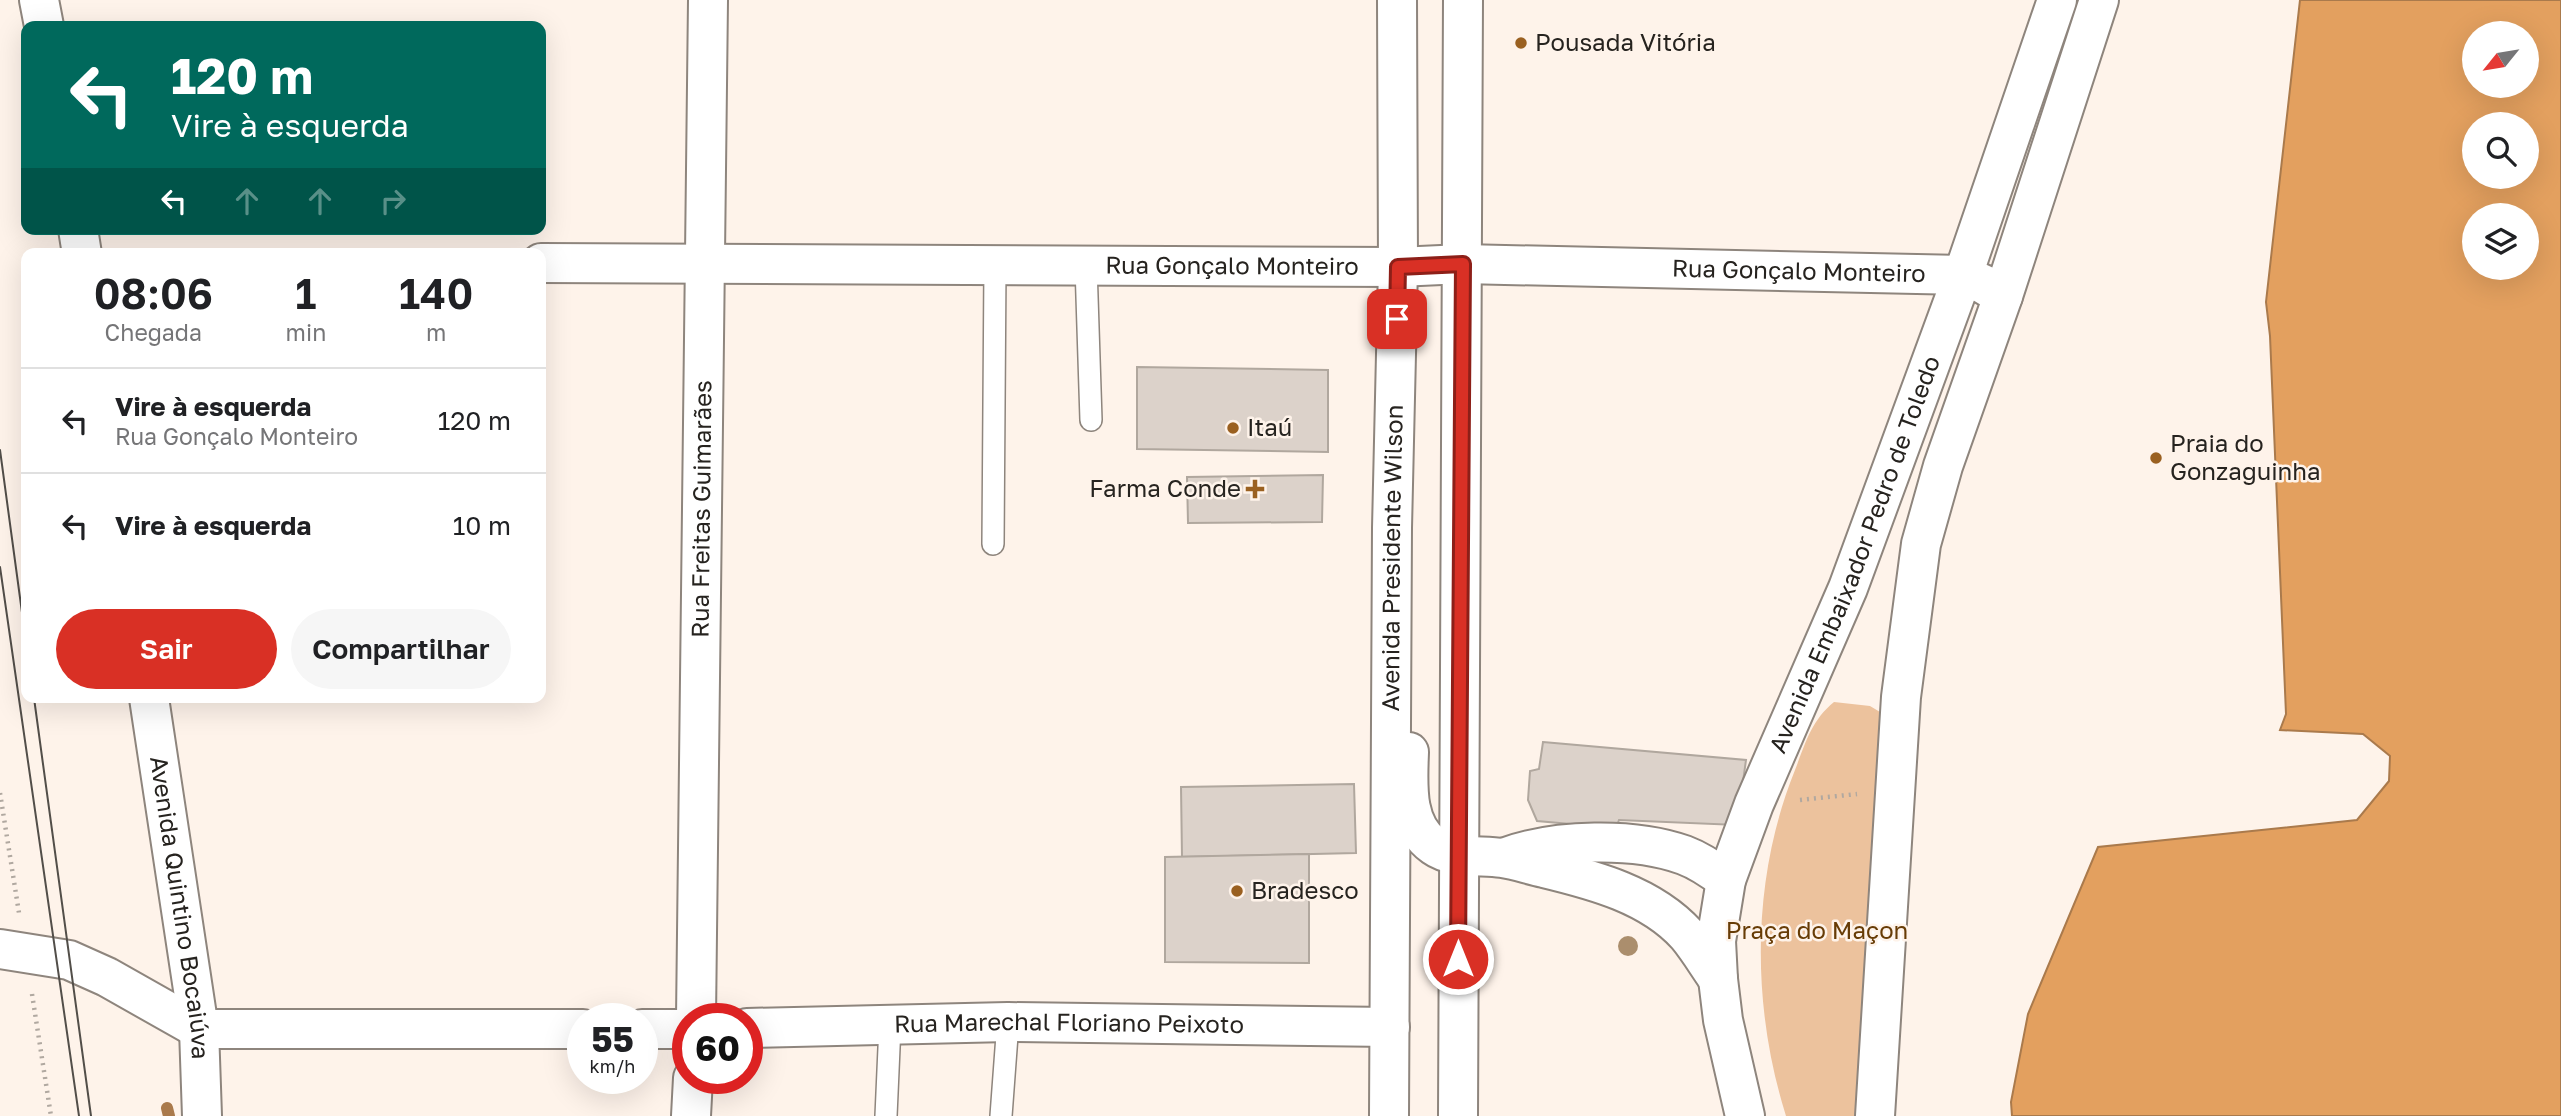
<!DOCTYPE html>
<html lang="pt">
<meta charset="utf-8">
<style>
:root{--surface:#fff;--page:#f6f6f6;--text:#202124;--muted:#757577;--line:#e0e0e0;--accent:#d93025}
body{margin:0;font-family:"Golos Text",sans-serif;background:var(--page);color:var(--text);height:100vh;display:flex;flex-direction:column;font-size:26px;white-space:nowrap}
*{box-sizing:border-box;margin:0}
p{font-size:23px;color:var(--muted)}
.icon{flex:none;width:38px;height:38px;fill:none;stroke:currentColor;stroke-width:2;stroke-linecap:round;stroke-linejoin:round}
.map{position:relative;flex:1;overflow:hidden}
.side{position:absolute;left:21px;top:248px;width:525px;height:455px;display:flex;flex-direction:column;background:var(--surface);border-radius:14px;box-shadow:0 7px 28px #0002}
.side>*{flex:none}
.top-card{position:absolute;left:21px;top:21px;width:525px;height:214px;border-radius:14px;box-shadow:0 7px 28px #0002;background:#00695c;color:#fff;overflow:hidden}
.needle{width:46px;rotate:240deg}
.controls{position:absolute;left:2462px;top:21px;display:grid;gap:14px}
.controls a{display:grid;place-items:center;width:77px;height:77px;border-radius:50%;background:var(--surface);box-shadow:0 7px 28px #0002;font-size:35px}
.speed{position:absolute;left:567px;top:1003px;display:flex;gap:14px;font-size:35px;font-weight:700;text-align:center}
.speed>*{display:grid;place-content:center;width:91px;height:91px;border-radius:50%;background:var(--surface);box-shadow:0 7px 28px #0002;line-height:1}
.speed small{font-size:18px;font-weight:400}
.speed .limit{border:10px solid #d22;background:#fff;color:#111}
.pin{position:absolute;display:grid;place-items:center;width:60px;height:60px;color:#fff;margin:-30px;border-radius:14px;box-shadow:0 4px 10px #0006}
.me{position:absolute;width:77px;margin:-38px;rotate:0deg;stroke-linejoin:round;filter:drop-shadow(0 0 5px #0008)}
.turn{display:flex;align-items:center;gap:24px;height:147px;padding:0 35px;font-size:32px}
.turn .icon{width:91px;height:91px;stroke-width:2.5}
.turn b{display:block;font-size:49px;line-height:60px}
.lanes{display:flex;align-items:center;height:66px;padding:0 35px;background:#0003;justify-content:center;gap:35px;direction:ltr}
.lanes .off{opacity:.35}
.eta{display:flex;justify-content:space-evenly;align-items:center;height:119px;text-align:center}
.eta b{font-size:42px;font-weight:600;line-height:49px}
.cta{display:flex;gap:14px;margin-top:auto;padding:14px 35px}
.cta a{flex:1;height:80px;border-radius:42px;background:var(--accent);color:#fff;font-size:28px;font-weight:600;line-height:80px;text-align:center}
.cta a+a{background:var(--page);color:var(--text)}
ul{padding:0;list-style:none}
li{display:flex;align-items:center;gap:21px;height:105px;padding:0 35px;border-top:2px solid var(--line)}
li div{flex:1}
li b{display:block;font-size:26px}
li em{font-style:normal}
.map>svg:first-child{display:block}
</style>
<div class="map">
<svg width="2561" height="1116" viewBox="0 0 2561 1116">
<rect width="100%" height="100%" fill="#fef3ea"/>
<path fill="#ecc29d" d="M1834,702L1870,706L1885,715L1860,1116H1786C1751,1005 1751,879 1795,770C1806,742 1811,721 1834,702Z"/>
<path fill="#e3a05f" stroke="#aa7a4c" stroke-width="2" fill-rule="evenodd" d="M2300,0H2561V1116H2012L2011,1102L2028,1014L2098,847L2357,820L2389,781L2390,756L2363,734L2280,730L2286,714L2270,336L2266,302ZM2474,33H2527V86H2474ZM2474,124H2527V177H2474ZM2474,215H2527V268H2474Z"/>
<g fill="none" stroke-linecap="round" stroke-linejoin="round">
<polyline stroke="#aa7a4c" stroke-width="12" points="167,1108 169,1116"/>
</g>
<g fill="#dcd2ca" stroke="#b0a79e" stroke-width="2">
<polygon points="1137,367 1328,370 1328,452 1137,449"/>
<polygon points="1323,475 1322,522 1188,523 1187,477"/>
<polygon points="1543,742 1746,760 1737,825 1619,820 1616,828 1537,821 1528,800 1530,771 1539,769"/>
<polygon points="1354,784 1356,853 1182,857 1181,787"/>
<polygon points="1309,854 1309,963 1165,962 1165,857"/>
</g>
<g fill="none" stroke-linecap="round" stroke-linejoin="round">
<g stroke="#8e857d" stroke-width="24">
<g id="lane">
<polyline points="1086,266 1091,420"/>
<polyline points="993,544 995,266"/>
<polyline points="886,1116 890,1025"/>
<polyline points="1001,1116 1008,1022"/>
</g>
</g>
<g stroke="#8e857d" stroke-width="42">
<g id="street">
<path id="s1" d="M541,263L1398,267L1463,264L1963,275L1983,284L2003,296"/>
<path d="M1409,752C1408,783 1404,825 1434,846C1452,859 1481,855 1502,858C1516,860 1530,865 1544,868C1594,880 1651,895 1687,935C1698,948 1708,965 1718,979"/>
<path d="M1506,857C1555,839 1634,837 1684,855C1700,861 1713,870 1726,880"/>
<path id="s2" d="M696,1018L708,0"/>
<path id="s3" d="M747,1028L1008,1022L1390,1027"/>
<polyline points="199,1029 583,1029"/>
<polyline points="642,1029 688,1029"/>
<polyline points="691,1116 693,1078"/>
</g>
</g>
<g stroke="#8e857d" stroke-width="42">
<g id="secondary">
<polyline points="39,0 44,26"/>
<polyline points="78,229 82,254"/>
<path id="s4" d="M149,698L199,1029L202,1116"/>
<polyline points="0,949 69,960 107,977 199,1029"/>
<path id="s5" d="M1745,1116L1723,1020L1718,979L1716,941L1726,880L1754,804L1848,588L1963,275L2057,0"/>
<polyline points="1875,1116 1901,697 1921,544 1943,466 2003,296 2099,0"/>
</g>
</g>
<g stroke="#8e857d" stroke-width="42">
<g id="primary">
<path id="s6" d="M1389,1116L1392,528L1398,267L1397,0"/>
<polyline points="1458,1116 1463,0"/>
</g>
</g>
<g stroke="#b0a8a0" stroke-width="4.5" stroke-dasharray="2 5" stroke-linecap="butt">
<polyline points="0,793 19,913"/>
<polyline points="1800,800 1857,794"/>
<polyline points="32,994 51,1116"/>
</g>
<use href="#lane" stroke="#fff" stroke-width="21"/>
<use href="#street" stroke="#fff" stroke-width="38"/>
<use href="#secondary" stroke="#fff" stroke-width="38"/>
<use href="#primary" stroke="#fff" stroke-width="38"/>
<g stroke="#524e49" stroke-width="2">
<polyline points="0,450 26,642"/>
<polyline points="0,567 79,1116"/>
<polyline points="34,698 91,1116"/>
</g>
</g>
<circle fill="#ab8e6d" cx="1628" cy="946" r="10"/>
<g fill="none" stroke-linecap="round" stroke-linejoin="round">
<g stroke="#8d1f18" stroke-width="18">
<polyline id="route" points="1397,319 1398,267 1463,264 1458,959"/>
</g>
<use href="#route" stroke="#d93025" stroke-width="12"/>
</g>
<g fill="#9a6020" stroke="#fef3ea" stroke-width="2.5">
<circle cx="1521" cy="43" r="7"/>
<circle cx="1233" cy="428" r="7"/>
<circle cx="2156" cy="458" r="7"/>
<path d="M1251.5 478.5h7v7h7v7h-7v7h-7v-7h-7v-7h7z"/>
<circle cx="1237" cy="891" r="7"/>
</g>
<g text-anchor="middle" stroke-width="5" stroke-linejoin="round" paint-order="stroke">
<g font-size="24" fill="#26231f" stroke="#fef3ea" text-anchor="start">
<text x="1535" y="51">Pousada Vitória</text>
<text x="1247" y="436">Itaú</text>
<text x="2170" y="452">Praia do<tspan x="2170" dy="28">Gonzaguinha</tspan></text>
<text x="1241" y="497" text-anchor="end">Farma Conde</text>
<text x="1251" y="899">Bradesco</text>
</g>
<g font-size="24" fill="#26231f" stroke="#fef3ea">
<text dy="8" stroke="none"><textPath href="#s1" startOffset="691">Rua Gonçalo Monteiro</textPath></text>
<text dy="8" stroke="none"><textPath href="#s1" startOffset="1258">Rua Gonçalo Monteiro</textPath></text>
<text dy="8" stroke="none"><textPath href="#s2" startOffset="509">Rua Freitas Guimarães</textPath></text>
<text dy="8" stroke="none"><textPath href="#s5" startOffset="590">Avenida Embaixador Pedro de Toledo</textPath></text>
<text dy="8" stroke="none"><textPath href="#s6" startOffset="558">Avenida Presidente Wilson</textPath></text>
<text dy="8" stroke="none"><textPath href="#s4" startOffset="212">Avenida Quintino Bocaiúva</textPath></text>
<text dy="8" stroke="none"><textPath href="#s3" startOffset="322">Rua Marechal Floriano Peixoto</textPath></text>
</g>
<g font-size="24" fill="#673c06" stroke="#fef3ea">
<text x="1817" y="939">Praça do Maçon</text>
</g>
</g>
</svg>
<div class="controls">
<a><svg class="needle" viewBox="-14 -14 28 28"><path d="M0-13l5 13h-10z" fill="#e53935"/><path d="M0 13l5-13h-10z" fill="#757577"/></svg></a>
<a><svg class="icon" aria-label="search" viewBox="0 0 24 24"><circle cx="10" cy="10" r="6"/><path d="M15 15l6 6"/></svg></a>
<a><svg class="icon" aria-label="layers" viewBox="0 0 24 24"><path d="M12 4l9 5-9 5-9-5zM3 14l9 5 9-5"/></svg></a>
</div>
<div class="speed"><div>55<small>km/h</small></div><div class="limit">60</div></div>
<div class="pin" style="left:1397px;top:319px;background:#d93025"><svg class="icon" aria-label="arrive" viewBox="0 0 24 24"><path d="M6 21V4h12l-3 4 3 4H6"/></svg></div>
<svg class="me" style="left:1458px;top:959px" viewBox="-20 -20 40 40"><circle r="17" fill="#d93025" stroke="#fff" stroke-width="3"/><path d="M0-11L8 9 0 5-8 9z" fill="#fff"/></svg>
<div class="top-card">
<div class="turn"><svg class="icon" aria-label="left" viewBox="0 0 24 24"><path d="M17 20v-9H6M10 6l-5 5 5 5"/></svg><div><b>120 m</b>Vire à esquerda</div></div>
<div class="lanes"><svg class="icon" aria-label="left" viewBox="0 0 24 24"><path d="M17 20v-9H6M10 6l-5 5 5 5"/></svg><svg class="icon off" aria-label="ahead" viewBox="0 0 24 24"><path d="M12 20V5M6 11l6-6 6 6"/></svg><svg class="icon off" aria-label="ahead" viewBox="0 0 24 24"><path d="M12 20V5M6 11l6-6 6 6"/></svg><svg class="icon off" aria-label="right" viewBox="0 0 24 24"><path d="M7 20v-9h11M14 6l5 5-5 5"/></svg></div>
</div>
<section class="side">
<div class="eta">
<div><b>08:06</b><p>Chegada</p></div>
<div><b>1</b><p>min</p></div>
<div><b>140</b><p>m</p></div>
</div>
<ul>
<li><svg class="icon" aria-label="left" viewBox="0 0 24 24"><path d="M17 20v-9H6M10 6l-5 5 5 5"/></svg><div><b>Vire à esquerda</b><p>Rua Gonçalo Monteiro</p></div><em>120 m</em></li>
<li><svg class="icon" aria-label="left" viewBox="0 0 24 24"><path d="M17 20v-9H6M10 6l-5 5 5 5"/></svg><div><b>Vire à esquerda</b></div><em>10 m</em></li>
</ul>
<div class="cta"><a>Sair</a><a>Compartilhar</a></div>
</section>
</div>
